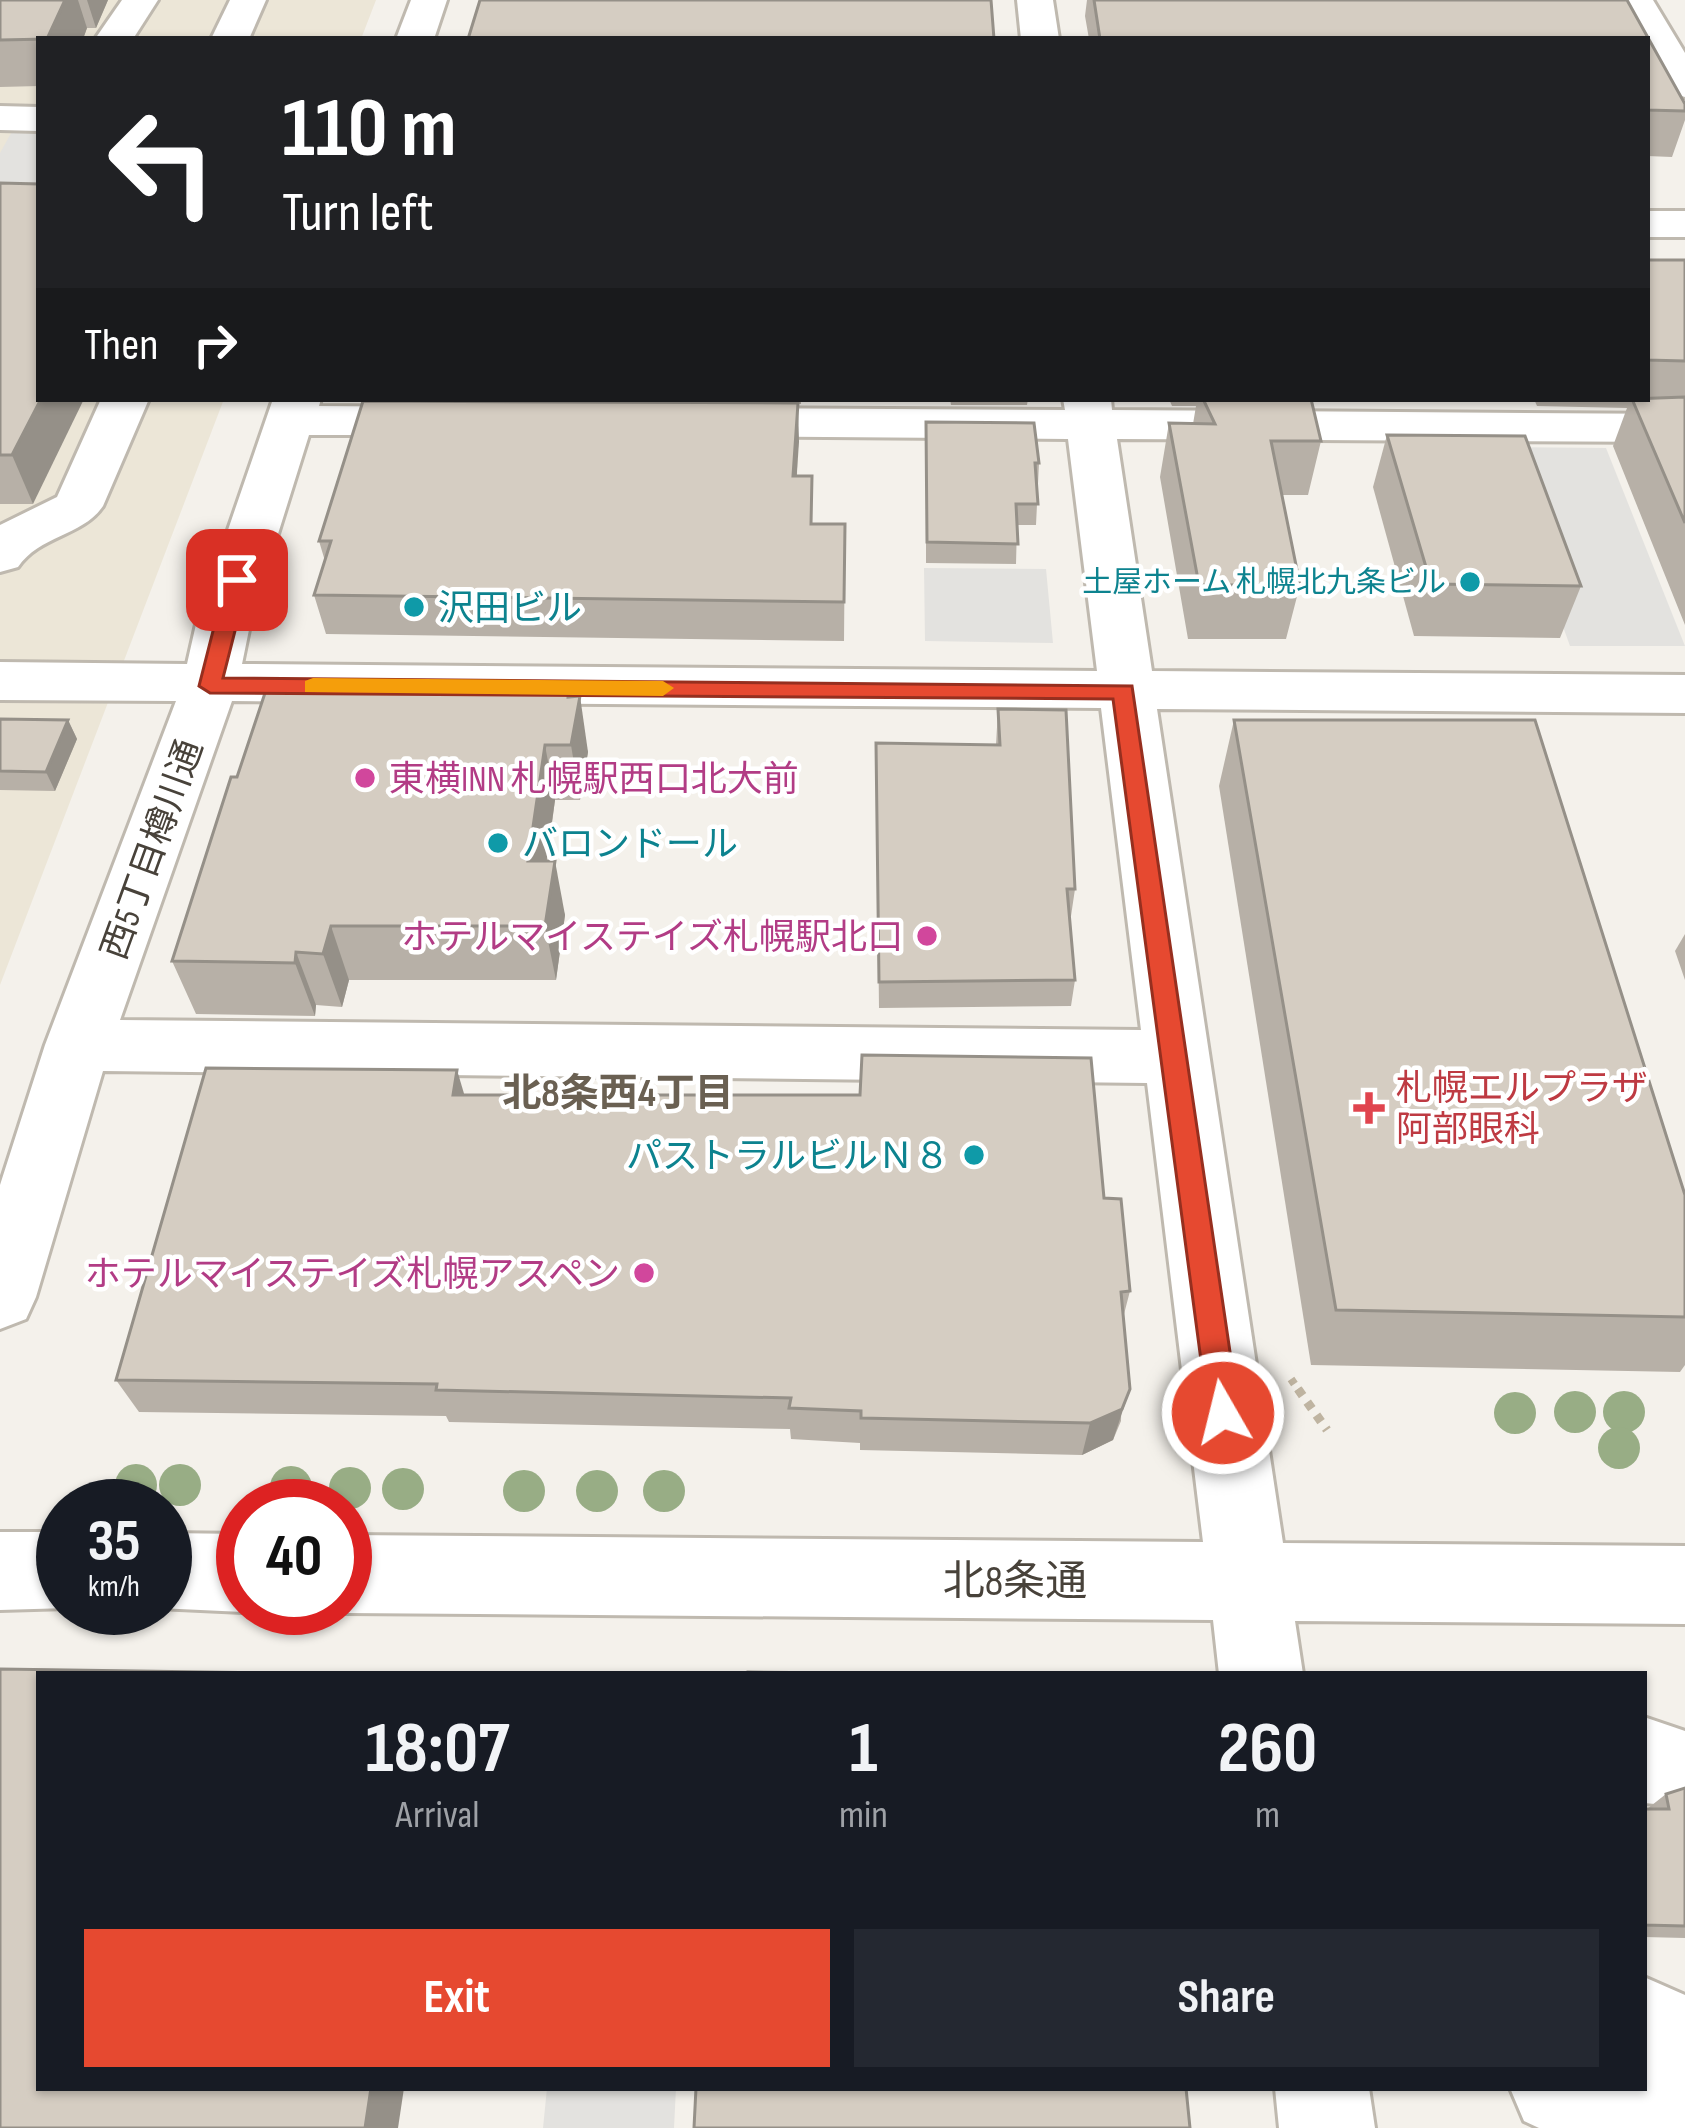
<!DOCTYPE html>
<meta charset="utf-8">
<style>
:root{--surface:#171b24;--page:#242831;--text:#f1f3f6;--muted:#9ea1a6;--accent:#e64930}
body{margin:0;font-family:"Sofia Sans Condensed","Noto Sans JP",sans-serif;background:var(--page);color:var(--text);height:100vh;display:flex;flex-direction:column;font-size:45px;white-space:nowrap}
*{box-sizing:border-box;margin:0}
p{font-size:39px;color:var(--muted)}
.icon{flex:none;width:66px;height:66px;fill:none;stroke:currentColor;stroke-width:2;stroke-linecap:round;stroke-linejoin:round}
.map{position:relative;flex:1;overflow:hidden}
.sheet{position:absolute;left:36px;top:1671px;width:1611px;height:420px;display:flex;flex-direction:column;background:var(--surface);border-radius:0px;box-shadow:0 3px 9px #0004}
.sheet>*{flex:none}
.hud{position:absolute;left:36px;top:36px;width:1614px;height:366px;border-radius:0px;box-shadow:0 3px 9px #0004;background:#202124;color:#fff;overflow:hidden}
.speed{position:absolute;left:36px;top:1479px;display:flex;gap:24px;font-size:60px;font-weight:700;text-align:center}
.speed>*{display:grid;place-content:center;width:156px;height:156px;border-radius:50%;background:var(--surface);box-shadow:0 3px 9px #0004;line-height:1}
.speed small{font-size:30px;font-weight:400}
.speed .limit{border:18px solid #d22;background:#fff;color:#111}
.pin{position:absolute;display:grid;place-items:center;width:102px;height:102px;color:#fff;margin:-51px;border-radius:24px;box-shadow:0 6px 18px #0006}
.me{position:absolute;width:132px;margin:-66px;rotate:352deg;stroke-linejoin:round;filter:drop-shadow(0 0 9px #0008)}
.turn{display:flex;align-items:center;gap:42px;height:252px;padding:0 48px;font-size:54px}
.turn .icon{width:156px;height:156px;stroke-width:2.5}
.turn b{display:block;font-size:84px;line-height:102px}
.then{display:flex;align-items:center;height:114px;padding:0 48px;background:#0003;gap:24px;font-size:45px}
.eta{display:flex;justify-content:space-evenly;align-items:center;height:204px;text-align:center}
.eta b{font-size:72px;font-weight:700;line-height:84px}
.button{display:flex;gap:24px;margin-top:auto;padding:24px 48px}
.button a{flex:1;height:138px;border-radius:0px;background:var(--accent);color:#fff;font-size:48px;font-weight:700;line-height:138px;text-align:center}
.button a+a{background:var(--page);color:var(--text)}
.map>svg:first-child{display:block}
</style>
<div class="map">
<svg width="1685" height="2128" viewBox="0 0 1685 2128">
<rect width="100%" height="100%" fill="#f4f1eb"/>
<polygon fill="#ece6d7" points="0,0 376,0 361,39 39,39 39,399 224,399 0,985"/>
<g fill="#e3e2df">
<polygon points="14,128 39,128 39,208 0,208 0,153"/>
<polygon points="1498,447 1606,448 1685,646 1570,646"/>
<polygon points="924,568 1046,569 1053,643 925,641"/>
<polygon points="547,2088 676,2088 674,2128 543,2128"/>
</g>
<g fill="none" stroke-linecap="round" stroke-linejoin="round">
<g stroke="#bfb9af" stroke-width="6">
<g id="minor">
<polygon points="122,0 158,0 133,39 95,39"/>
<polygon points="230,0 266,0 249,39 211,39"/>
<polygon points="411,0 447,0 434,39 396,39"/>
<polygon points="1017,0 1053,0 1059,39 1021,39"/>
<polygon points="1617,0 1653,0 1685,53 1685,97 1671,93 1647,53 1647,39 1639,39"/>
<polygon points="0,106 39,107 39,131 0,130"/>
<rect x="1647" y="211" width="38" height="26"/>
<path d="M101,399H149L103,506C83,536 40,535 18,567L0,572V525L57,497Z"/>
<path d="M273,399H321L319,406L445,407L462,411L469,421L462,431L445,435H309L251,620L242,664L1097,671L1068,439L711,436L694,432L687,422L694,412L711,408L1065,410L1063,399H1111L1112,410L1685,414V442L1117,439L1152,671L1685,675V713L1157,709L1283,1543L1685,1546V1624L1295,1621L1303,1674H1219L1213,1620L345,1613L333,1608H345V1535L1203,1542L1147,1083L103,1071L36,1297L26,1319L0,1329V1185L45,1045L176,701L0,700V662L187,664L197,620ZM232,701L1101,708L1141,1030L120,1020Z"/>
<polygon points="0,1532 63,1532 63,1608 68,1608 0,1610"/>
<polygon points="165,1533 243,1534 243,1608 253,1608 243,1612 158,1608 165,1608"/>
<polygon points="1644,1717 1685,1731 1685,1791 1655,1804 1644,1803"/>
<polygon points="1644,1977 1685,1995 1685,2128 1539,2128 1524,2121 1510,2088 1644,2088"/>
<polygon points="1275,2088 1369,2088 1375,2128 1279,2128"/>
</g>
</g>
<polyline stroke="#bfb4a1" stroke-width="8" stroke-dasharray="6 6" stroke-linecap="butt" points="1291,1379 1300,1392"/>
<polyline stroke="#bfb4a1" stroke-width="9" stroke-dasharray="8 8" stroke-linecap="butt" points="1298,1389 1327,1430"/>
<use href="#minor" fill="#fff" fill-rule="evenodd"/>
</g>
<g fill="#98ad85">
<circle cx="1575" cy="1412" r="21"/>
<circle cx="1624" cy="1412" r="21"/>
<circle cx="1515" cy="1413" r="21"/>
<circle cx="1619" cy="1448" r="21"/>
<circle cx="136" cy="1485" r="21"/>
<circle cx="180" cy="1485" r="21"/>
<circle cx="291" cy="1487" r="21"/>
<circle cx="350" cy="1488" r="21"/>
<circle cx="403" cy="1489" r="21"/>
<circle cx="524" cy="1491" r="21"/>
<circle cx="597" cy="1491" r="21"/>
<circle cx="664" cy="1491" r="21"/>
</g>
<g fill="#b7b0a7">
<polygon points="0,0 108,0 96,28 87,28 83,39 39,39 39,86 0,87"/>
<polygon points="1087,0 1627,0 1685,104 1685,120 1672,157 1647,156 1647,39 1089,39 1085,16"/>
<polygon points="0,183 33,504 0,504"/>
<polygon points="1647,260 1685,260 1685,625 1613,446 1627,408 1537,406 1534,399 1647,399"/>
<polygon points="383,399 516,399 515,402 621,402 620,399 801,399 801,404 798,404 797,476 812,524 845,524 844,641 326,634 314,595 325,561 319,541"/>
<polygon points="950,399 1028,399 1027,405 951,405"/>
<polygon points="1169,399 1311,399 1321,441 1308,495 1282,495 1300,585 1286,639 1188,639 1160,477 1169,423 1193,424 1196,406 1172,406"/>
<polygon points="926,422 1039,463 1036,525 1017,525 1016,564 926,563"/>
<polygon points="1387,435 1581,586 1560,638 1414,636 1373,487"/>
<polygon points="569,697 588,752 580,800 555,800 547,861 565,915 556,980 349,980 342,1007 316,1005 315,1016 196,1014 172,961 237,777"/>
<polygon points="998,709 1075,889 1071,916 1069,916 1075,980 1071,1006 879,1008 876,743 996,745"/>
<polygon points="0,719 68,720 77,739 55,791 0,790"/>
<polygon points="1234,720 1685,1195 1685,1365 1680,1372 1311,1365 1219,786"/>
<polygon points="1685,934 1685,980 1675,951"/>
<polygon points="465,1095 1104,1198 1130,1291 1123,1318 1121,1421 1113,1440 1082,1455 860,1450 860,1443 791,1439 790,1429 449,1422 446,1416 139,1412 116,1380"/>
<polygon points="1685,1788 1685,1938 1644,1937 1644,1809 1647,1809 1666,1794"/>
</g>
<g fill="#959088">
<polygon points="65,0 78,0 87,28 83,39 47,39"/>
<polygon points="87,0 108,0 96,28"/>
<polygon points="41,399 84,399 33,504 12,455"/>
<polygon points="798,403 799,442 794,515 793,476"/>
<polygon points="580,696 588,752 580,800 571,745"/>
<polygon points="68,720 77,739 55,791 46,772"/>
<polygon points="545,745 555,800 539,915 528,861"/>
<polygon points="555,861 565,915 556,980 545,926"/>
<polygon points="331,926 349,980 342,1007 323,954"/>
<polygon points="296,952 316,1005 315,1016 295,963"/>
<polygon points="457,1070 468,1107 453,1095"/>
<polygon points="1130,1389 1113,1440 1082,1455 1090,1423"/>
<polygon points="371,2088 404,2088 398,2128 365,2128"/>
</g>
<g fill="#d5cdc2" stroke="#959088" stroke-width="3">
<polygon points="0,0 65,0 47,39 0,40"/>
<polygon points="480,0 991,0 994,39 468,39"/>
<polygon points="1094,0 1627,0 1685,104 1685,111 1647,110 1647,39 1100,39"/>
<polygon points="0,183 39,184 39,399 41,399 12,455 0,455"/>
<polygon points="1647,260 1685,260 1685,361 1647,360"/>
<polygon points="1685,397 1685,523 1632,399"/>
<polygon points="1203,399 1311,399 1321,441 1271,441 1300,585 1199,585 1169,423 1215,424"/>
<polygon points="363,401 798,403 793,476 812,476 811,524 845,524 844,602 314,595 331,541 319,541"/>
<polygon points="926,422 1034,423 1039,463 1035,463 1038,504 1016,504 1018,544 927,542"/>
<polygon points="1387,435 1525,436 1581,586 1431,584"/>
<polygon points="475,687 568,690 568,697 580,696 571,745 545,745 528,861 555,861 545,926 331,926 323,954 296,952 295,963 172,961 231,777 237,777 266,690 474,692"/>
<polygon points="998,709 1066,710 1075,889 1067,889 1075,980 879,982 876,743 1000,745"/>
<polygon points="0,719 68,720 46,772 0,771"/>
<polygon points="1234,720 1535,720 1685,1195 1685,1317 1336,1310"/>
<polygon points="862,1055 1091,1058 1104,1198 1121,1199 1130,1291 1121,1292 1130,1389 1122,1409 1090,1423 861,1418 861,1411 789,1408 791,1398 436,1390 437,1384 116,1380 206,1068 457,1070 453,1095 860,1095"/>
<polygon points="0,1669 340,1674 39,1674 39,2088 371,2088 365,2128 0,2128"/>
<polygon points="748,1672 849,1673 849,1674 748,1674"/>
<polygon points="1685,1788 1685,1926 1644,1925 1644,1809 1669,1809 1666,1794"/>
<polygon points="696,2088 1186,2088 1190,2128 694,2128"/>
</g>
<polygon fill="#e64930" stroke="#962f1f" stroke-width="3" points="237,573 248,580 223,678 1132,686 1239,1413 1234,1423 1223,1427 1212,1423 1208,1413 1113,699 210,693 199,686 226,580"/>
<polygon fill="#f59e0b" points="313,678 663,681 674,688 663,696 305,692 305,681"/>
<g fill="#0f9aa8" stroke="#fff" stroke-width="4.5">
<circle cx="1470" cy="582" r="12"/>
<circle cx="414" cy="607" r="12"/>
<circle cx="498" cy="843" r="12"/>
<circle cx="974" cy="1155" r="12"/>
</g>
<g fill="#d1479c" stroke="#fff" stroke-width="4.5">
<circle cx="365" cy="778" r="12"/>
<circle cx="927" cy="936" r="12"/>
<circle cx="644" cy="1273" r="12"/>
</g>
<path fill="#e0444e" stroke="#fff" stroke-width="4.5" d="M1363 1090h12v12h12v12h-12v12h-12v-12h-12v-12h12z"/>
<g text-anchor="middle" stroke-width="9" stroke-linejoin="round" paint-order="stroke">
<g font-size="30" fill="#0d838f" stroke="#fff" text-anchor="end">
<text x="1446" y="592">土屋ホーム 札幌北九条ビル</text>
</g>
<g font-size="36" fill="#0d838f" stroke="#fff" text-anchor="start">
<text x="438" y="620">沢田ビル</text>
<text x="522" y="856">バロンドール</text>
<text x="950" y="1168" text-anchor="end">パストラルビルＮ８</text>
</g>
<g font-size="36" fill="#b23c85" stroke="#fff" text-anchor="end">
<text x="389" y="791" text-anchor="start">東横INN 札幌駅西口北大前</text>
<text x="903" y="949">ホテルマイステイズ札幌駅北口</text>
<text x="620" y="1286">ホテルマイステイズ札幌アスペン</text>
</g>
<g font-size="36" fill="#48423a" stroke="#fff">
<text transform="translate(151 849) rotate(-70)" y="13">西5丁目樽川通</text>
</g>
<g font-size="36" fill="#be3a42" stroke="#fff" text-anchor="start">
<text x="1396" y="1100">札幌エルプラザ<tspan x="1396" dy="41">阿部眼科</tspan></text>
</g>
<g font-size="39" font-weight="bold" fill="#6a6052" stroke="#fff">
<text x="618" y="1106">北8条西4丁目</text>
</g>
<g font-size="42" fill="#48423a" stroke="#fff">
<text x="1015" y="1595">北8条通</text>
</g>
</g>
</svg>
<div class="speed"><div>35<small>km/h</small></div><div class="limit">40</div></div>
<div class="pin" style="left:237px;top:580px;background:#d93025"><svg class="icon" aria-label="arrive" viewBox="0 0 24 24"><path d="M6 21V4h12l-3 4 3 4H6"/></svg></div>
<svg class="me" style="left:1223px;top:1413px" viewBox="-20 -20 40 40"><circle r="17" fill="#e64930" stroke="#fff" stroke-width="3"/><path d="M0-11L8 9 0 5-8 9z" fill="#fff"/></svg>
<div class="hud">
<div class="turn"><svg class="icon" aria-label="left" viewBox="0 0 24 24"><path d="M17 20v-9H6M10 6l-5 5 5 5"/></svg><div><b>110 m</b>Turn left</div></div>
<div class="then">Then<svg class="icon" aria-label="right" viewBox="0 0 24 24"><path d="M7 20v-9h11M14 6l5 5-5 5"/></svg></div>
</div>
<section class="sheet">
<div class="eta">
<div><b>18:07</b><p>Arrival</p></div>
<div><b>1</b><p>min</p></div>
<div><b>260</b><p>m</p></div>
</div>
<div class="button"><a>Exit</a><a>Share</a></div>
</section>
</div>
